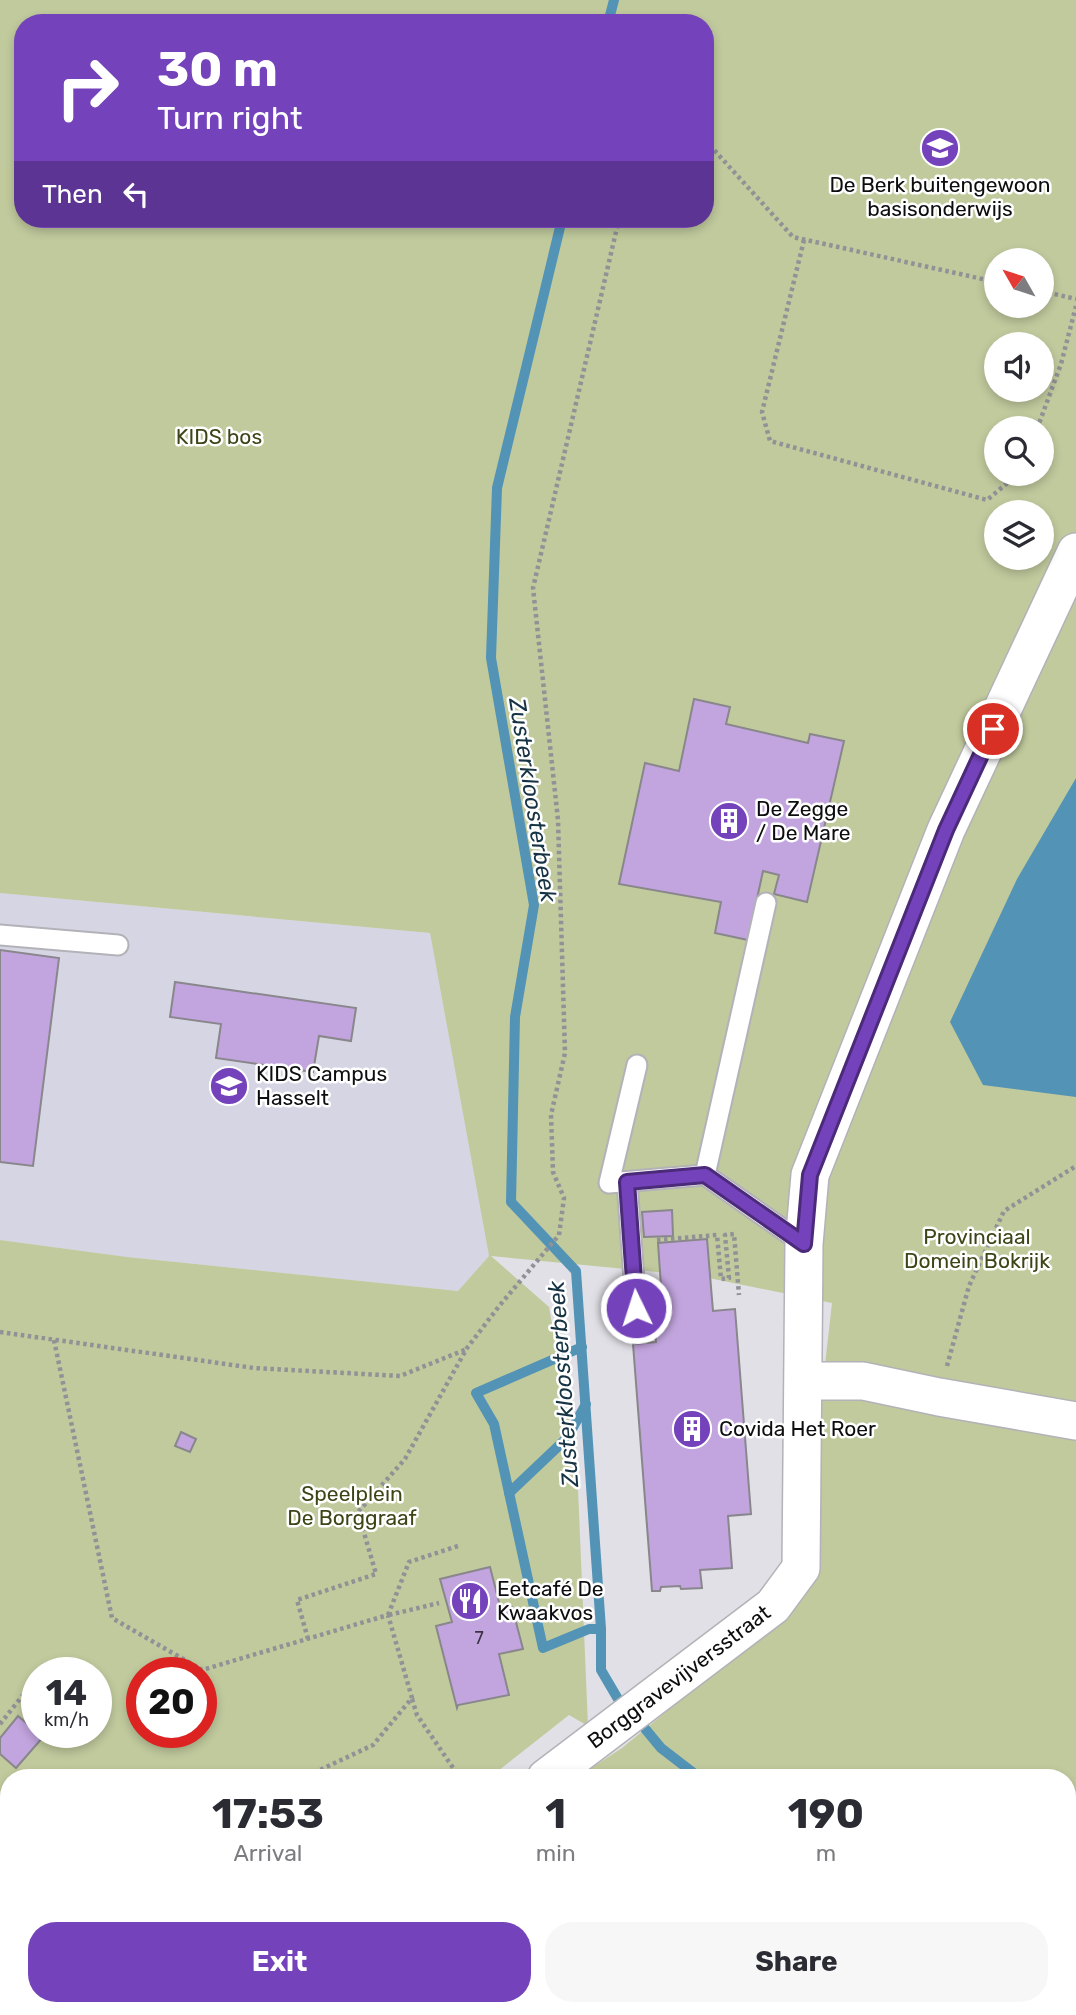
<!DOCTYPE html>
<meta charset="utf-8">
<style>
:root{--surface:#fff;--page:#f7f7f7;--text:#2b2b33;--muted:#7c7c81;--accent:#7442ba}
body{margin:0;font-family:Rubik,sans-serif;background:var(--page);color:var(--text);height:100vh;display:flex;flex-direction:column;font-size:26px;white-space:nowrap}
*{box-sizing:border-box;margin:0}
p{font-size:23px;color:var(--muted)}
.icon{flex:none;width:38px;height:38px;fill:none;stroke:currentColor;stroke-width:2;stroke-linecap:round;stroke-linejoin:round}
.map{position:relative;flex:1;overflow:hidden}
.side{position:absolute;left:0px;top:1769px;width:1076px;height:247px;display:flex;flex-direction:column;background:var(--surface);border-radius:28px 28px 0 0;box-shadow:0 4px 10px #0003}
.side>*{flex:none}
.guide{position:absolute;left:14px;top:14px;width:700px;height:214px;border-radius:28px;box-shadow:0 4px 10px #0003;background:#7442ba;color:#fff;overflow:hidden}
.needle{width:46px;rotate:309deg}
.tools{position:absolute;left:984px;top:248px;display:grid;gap:14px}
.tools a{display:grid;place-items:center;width:70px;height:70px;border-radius:50%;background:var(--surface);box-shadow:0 4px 10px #0003;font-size:35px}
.speed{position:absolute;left:21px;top:1657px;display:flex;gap:14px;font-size:35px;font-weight:700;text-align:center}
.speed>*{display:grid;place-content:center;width:91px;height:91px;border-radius:50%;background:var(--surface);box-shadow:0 4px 10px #0003;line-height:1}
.speed small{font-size:18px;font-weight:400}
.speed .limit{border:10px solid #d22;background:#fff;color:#111}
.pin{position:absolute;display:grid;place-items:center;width:60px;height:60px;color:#fff;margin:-30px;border:4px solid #fff;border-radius:50%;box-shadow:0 2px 7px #0007}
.me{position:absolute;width:77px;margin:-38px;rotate:356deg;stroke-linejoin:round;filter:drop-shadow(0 0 5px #0008)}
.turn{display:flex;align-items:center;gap:24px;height:147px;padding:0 28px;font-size:32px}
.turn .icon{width:91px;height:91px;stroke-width:2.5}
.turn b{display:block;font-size:49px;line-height:60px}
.then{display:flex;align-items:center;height:66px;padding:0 28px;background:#0003;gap:14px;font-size:26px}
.eta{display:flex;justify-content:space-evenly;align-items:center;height:119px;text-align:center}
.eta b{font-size:42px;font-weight:700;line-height:49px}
.action{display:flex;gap:14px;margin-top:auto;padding:14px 28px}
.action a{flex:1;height:80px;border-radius:28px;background:var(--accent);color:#fff;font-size:28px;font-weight:700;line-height:80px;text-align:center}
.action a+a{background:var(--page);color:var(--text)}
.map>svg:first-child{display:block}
</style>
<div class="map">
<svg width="1076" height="2015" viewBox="0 0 1076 2015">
<rect width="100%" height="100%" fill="#e0e0e6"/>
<g fill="#d6d5e3">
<polygon points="0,893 430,933 489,1256 458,1291 127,1257 0,1240"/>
<polygon points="0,1937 9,1952 9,2007 42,2007 47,2015 0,2015"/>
</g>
<g fill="#c0ca9d" fill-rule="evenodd">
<path d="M0,0H1076V2015H885L878,2007H1068V1778H576L622,1748L787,1613L812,1557L821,1488L820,1409L832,1303L699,1276L491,1256L549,1307L567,1411L576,1442L588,1726L569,1715L489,1778H9V1952L0,1937V1240L127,1257L458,1291L489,1256L430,933L0,893ZM23,23H705V219H23ZM996,261H1041V306H996ZM996,345H1041V390H996ZM996,429H1041V474H996ZM996,513H1041V558H996ZM37,1673H96V1732H37ZM142,1673H201V1732H142Z"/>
<polygon points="42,2007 199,2007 189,2015 47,2015"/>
<polygon points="270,2007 334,2007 324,2015 260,2015"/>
</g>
<polygon fill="#5293b6" points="1076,778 1076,1097 983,1085 950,1022 1017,879"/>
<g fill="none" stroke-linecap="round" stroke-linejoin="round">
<g stroke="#5293b6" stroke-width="10">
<polyline points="608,23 614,0"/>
<polyline points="562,219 497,488 491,658 534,905 515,1017 511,1202 576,1271 601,1629 601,1670 618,1699"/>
<polyline points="582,1347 476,1393 494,1424 543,1648 589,1629 601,1629"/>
<polyline points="509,1493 567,1438 586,1404"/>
<polyline points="642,1725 661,1748 700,1778"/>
<polyline points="917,2007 921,2015"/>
</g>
</g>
<g fill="#c2a5de" stroke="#89868c" stroke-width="2">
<polygon points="694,699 730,707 726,724 808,743 810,734 844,741 807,902 774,894 779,875 763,871 748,940 715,933 721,902 619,884 645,763 679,771"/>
<polygon points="0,950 59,958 33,1166 0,1162"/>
<polygon points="175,982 356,1008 351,1041 319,1036 313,1072 216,1058 221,1024 170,1017"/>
<polygon points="672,1210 673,1236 644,1237 642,1212"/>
<polygon points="707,1239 713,1311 735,1309 751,1514 728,1516 732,1568 700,1570 702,1588 681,1589 680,1586 661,1587 660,1591 652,1591 633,1344 656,1342 651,1287 661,1286 658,1243"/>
<polygon points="181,1432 196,1439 190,1452 175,1446"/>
<polygon points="490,1567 501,1610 512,1607 523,1649 499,1654 509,1695 458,1705 457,1708 436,1626 452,1622 440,1579"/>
<polygon points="18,1716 43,1737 16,1768 0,1754 0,1738"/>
</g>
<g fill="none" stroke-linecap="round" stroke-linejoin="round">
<g stroke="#b2b2b8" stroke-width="23">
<g id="lane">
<polyline points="766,903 705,1175 804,1244"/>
<polyline points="0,935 118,945"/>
<polyline points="637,1065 609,1183 705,1175"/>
<polyline points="627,1182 636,1308"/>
</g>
</g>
<g stroke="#b2b2b8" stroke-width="40">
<g id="street">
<polyline points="804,1381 863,1381 939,1397 1076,1421"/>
<polyline points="546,1778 773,1606 801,1568 804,1244 810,1175 946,830 1076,552"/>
<polyline points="241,2015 251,2007"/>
</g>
</g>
<g stroke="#919196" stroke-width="4.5" stroke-dasharray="3.5 3.5" stroke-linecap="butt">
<polyline points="705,140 793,237 996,282"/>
<polyline points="804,240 762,412 770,441 987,500 1018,474"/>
<polyline points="1041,291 1076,299"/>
<polyline points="1037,429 1061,364 1076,306"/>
<polyline points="657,1240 717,1235 721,1279 729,1278 725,1235 734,1234 739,1295"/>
<polyline points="0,1332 254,1368 400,1376 467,1349"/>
<polyline points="54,1340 112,1618 202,1670 388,1615 412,1698 373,1745 303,1778"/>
<polyline points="947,1366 969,1286 1004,1211 1076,1166"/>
<polyline points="388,1615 409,1562 461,1545"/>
<polyline points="389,1615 439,1603"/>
<polyline points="308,1639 297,1600 376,1574 358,1512 405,1459 467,1348 500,1305 559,1235 564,1198 553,1172 551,1115 565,1053 558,820 533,588 619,219"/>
<polyline points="412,1699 417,1715 460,1778"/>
<polyline points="0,1724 23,1695"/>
<polyline points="0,1875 9,1890"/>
<polyline points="75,2007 79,2015"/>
<polyline points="484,2007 488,2015"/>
</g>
<use href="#lane" stroke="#fff" stroke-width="19"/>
<use href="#street" stroke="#fff" stroke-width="37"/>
</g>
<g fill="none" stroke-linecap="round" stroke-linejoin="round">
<g stroke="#4b2b79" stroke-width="18">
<polyline id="route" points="636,1308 627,1182 705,1175 804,1244 810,1175 946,830 993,729"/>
</g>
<use href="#route" stroke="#7442ba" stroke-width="12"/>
</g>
<defs>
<g id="school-disc" transform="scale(2.0125)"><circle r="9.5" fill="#7442ba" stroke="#fff"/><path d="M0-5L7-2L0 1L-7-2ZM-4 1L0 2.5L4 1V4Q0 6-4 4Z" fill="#fff"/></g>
<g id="building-disc" transform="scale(2.0125)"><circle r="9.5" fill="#7442ba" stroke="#fff"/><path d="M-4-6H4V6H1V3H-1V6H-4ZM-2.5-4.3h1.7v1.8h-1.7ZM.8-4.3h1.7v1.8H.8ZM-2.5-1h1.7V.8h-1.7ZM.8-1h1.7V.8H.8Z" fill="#fff"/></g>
<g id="restaurant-disc" transform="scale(2.0125)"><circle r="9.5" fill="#7442ba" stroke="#fff"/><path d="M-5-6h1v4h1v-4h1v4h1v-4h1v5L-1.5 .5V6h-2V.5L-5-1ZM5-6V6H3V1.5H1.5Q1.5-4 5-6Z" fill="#fff"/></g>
</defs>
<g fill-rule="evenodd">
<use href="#school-disc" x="940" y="148"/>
<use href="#building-disc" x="729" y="821"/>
<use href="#school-disc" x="229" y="1086"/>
<use href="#building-disc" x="692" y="1429"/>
<use href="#restaurant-disc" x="470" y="1601"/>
</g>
<g text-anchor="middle" stroke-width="5" stroke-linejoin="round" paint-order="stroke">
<g font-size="18" fill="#3a3343">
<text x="479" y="1644">7</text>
</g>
<g font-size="21" fill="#0d0d0f" stroke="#fff" text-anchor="start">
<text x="940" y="192" text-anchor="middle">De Berk buitengewoon<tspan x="940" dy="24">basisonderwijs</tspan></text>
<text x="756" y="816">De Zegge<tspan x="756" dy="24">/ De Mare</tspan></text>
<text x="256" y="1081">KIDS Campus<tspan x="256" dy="24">Hasselt</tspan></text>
<text x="719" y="1436">Covida Het Roer</text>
<text x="497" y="1596">Eetcafé De<tspan x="497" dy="24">Kwaakvos</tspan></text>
</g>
<g font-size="21" fill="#3d4517" stroke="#fff">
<text x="219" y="444">KIDS bos</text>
<text x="977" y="1244">Provinciaal<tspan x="977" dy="24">Domein Bokrijk</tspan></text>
<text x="352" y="1501">Speelplein<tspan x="352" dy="24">De Borggraaf</tspan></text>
</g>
<g font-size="21" fill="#0d0d0f" stroke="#fff">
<text transform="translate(679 1677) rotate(-37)" y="7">Borggravevijversstraat</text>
</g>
<g font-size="23" font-style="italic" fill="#153343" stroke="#fff">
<text transform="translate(533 800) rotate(81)" y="8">Zusterkloosterbeek</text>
<text transform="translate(563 1384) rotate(-94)" y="8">Zusterkloosterbeek</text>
</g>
</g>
</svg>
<div class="tools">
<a><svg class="needle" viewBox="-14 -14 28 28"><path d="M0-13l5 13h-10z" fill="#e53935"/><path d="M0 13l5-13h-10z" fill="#7c7c81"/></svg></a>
<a><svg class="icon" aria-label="sound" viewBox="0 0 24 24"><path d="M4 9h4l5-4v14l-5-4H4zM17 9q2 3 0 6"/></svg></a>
<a><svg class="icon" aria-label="search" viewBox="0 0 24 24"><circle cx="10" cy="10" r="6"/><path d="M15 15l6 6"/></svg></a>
<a><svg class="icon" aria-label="layers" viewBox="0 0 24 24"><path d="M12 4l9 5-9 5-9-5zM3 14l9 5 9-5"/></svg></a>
</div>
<div class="speed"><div>14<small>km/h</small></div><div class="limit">20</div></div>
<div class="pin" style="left:993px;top:729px;background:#d93025"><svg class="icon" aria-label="arrive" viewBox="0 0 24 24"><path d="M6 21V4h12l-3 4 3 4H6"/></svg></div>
<svg class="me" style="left:636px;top:1308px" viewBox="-20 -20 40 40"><circle r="17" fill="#7442ba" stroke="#fff" stroke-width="3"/><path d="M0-11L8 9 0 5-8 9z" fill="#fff"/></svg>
<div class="guide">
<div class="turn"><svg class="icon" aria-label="right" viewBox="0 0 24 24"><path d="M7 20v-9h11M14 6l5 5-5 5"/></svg><div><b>30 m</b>Turn right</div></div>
<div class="then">Then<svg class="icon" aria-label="left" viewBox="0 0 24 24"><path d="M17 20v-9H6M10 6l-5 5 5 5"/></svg></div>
</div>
<section class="side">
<div class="eta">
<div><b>17:53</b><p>Arrival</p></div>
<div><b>1</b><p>min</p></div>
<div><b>190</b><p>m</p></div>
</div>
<div class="action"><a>Exit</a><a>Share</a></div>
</section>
</div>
